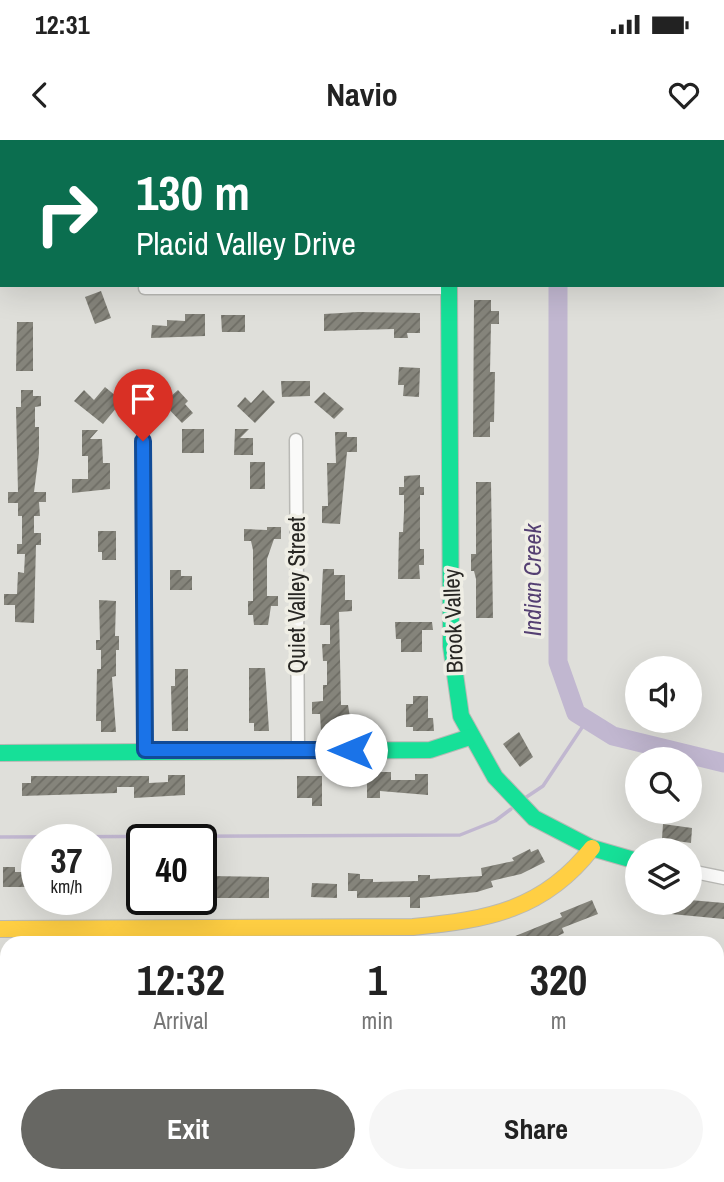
<!DOCTYPE html>
<style>
:root{--surface:#fff;--page:#f6f6f6;--text:#222;--muted:#767676;--accent:#676763}
body{margin:0;font-family:"Archivo Narrow",sans-serif;background:var(--page);color:var(--text);height:100vh;display:flex;flex-direction:column;font-size:26px;white-space:nowrap}
*{box-sizing:border-box;margin:0}
p{font-size:23px;color:var(--muted)}
.icon{flex:none;width:38px;height:38px;fill:none;stroke:currentColor;stroke-width:2;stroke-linecap:round;stroke-linejoin:round}
.map{position:relative;flex:1;overflow:hidden}
.drawer{position:absolute;left:0px;top:796px;width:724px;height:247px;display:flex;flex-direction:column;background:var(--surface);border-radius:21px 21px 0 0;box-shadow:0 7px 28px #0002}
.drawer>*{flex:none}
.banner{position:absolute;left:0px;top:0px;width:724px;height:147px;box-shadow:0 7px 28px #0002;background:#0b6e4f;color:#fff;overflow:hidden}
.buttons{position:absolute;left:625px;top:516px;display:grid;gap:14px}
.buttons a{display:grid;place-items:center;width:77px;height:77px;border-radius:50%;background:var(--surface);box-shadow:0 7px 28px #0002;font-size:35px}
.speed{position:absolute;left:21px;top:684px;display:flex;gap:14px;font-size:35px;font-weight:700;text-align:center}
.speed>*{display:grid;place-content:center;width:91px;height:91px;border-radius:50%;background:var(--surface);box-shadow:0 7px 28px #0002;line-height:1}
.speed small{font-size:18px;font-weight:400}
.speed .limit{border:4px solid #111;border-radius:10px;background:#fff;color:#111}
.pin{position:absolute;display:grid;place-items:center;width:60px;height:60px;color:#fff;margin:-72px -30px;border-radius:50% 50% 50% 0;rotate:-45deg;box-shadow:0 0 7px #0007}
.pin .icon{rotate:45deg}
.me{position:absolute;width:77px;margin:-38px;rotate:270deg;stroke-linejoin:round;filter:drop-shadow(0 0 5px #0008)}
.turn{display:flex;align-items:center;gap:24px;height:147px;padding:0 21px;font-size:32px}
.turn .icon{width:91px;height:91px;stroke-width:2.5}
.turn b{display:block;font-size:49px;line-height:60px}
.eta{display:flex;justify-content:space-evenly;align-items:center;height:119px;text-align:center}
.eta b{font-size:42px;font-weight:800;line-height:49px}
.cta{display:flex;gap:14px;margin-top:auto;padding:14px 21px}
.cta a{flex:1;height:80px;border-radius:42px;background:var(--accent);color:#fff;font-size:28px;font-weight:800;line-height:80px;text-align:center}
.cta a+a{background:var(--page);color:var(--text)}
.status{display:flex;justify-content:space-between;align-items:center;height:49px;padding:0 35px;background:var(--surface);direction:ltr}
.status svg{height:19px;fill:currentColor}
header{display:flex;justify-content:space-between;align-items:center;height:91px;padding:0 21px;background:var(--surface);font-size:32px;font-weight:800}
.map>svg:first-child{display:block}
</style>
<div class="status"><b>12:31</b><svg viewBox="0 0 49 12"><path d="M0 12V9h3v3zM5 12V6h3v6zM10 12V3h3v9zM15 12V0h3v12zM26 1h20v11H26zM47 4h2v5h-2z"/></svg></div>
<header><svg class="icon" aria-label="back" viewBox="0 0 24 24"><path d="M15 5l-7 7 7 7"/></svg>Navio<svg class="icon" aria-label="heart" viewBox="0 0 24 24"><path d="M12 20l-8-8c-3-5 5-10 8-4 3-6 11-1 8 4z"/></svg></header>
<div class="map">
<svg width="724" height="1042" viewBox="0 0 724 1042">
<defs>
<pattern id="building-hatch" width="6" height="6" patternUnits="userSpaceOnUse" patternTransform="scale(1.75)"><rect width="6" height="6" fill="#85847b"/><path d="M-1 1l2-2M0 6l6-6M5 7l2-2" fill="none" stroke="#6d6c64"/></pattern>
</defs>
<rect width="100%" height="100%" fill="#dfdfda"/>
<g fill="none" stroke-linecap="round" stroke-linejoin="round">
<g stroke="#c1b7d0" stroke-width="3.5">
<polyline points="525,658 543,646 587,580"/>
<polyline points="0,697 460,695 495,681 511,669"/>
</g>
<g stroke="#c1b7d0" stroke-width="19">
<polyline points="565,2 566,0"/>
<polyline points="558,145 558,522 576,573 613,596 724,623"/>
</g>
</g>
<g fill="url(#building-hatch)">
<polygon points="101,151 111,178 95,184 85,157"/>
<polygon points="474,160 491,160 491,171 499,171 499,184 491,184 490,232 495,232 494,282 490,282 490,297 473,297"/>
<polygon points="358,172 420,173 420,193 407,193 408,198 394,198 394,189 324,191 324,174"/>
<polygon points="185,174 205,174 205,196 151,198 152,185 167,186 167,180 185,181"/>
<polygon points="221,175 245,175 245,192 222,192"/>
<polygon points="17,182 33,182 33,231 16,231"/>
<polygon points="399,227 420,228 419,257 403,256 404,245 398,245"/>
<polygon points="134,241 157,242 156,257 134,256"/>
<polygon points="281,241 310,241 310,256 282,257"/>
<polygon points="105,247 122,261 103,284 74,261 84,250 94,260"/>
<polygon points="21,250 33,250 33,256 41,256 41,266 35,267 35,287 39,287 39,313 34,352 46,352 46,362 39,362 40,376 34,376 34,393 41,393 41,405 36,405 34,483 15,482 15,465 4,465 4,454 17,454 18,432 24,433 25,414 17,414 17,404 22,404 22,376 18,376 18,363 8,363 8,352 18,352 16,267 21,267"/>
<polygon points="178,250 188,261 185,264 193,273 182,283 163,263"/>
<polygon points="263,250 275,262 255,283 237,266 245,257 251,263"/>
<polygon points="324,252 344,269 334,279 314,262"/>
<rect x="182" y="289" width="22" height="24"/>
<polygon points="235,289 249,289 240,298 253,298 253,315 234,315"/>
<polygon points="82,290 98,290 90,299 102,299 103,323 110,323 110,349 72,353 72,339 88,339 88,316 82,316"/>
<polygon points="335,292 347,292 347,297 357,297 357,312 347,312 340,384 322,383 322,366 328,366 327,323 336,323"/>
<rect x="250" y="322" width="15" height="27"/>
<polygon points="420,335 420,347 424,347 424,355 420,355 420,409 424,409 424,425 419,425 420,439 398,439 399,392 403,392 404,372 404,355 399,355 399,347 404,347 404,336"/>
<polygon points="476,342 491,342 493,478 476,478 476,439 474,431 471,431 471,414 476,414"/>
<polygon points="267,387 281,387 281,399 274,399 267,419 267,456 278,456 278,466 271,466 268,485 254,485 253,475 248,475 248,461 253,461 253,410 251,401 244,401 244,389 267,390"/>
<polygon points="98,391 116,391 116,420 102,420 102,412 98,412"/>
<polygon points="323,429 334,429 334,435 345,435 345,460 352,460 352,471 339,472 341,565 348,565 352,590 321,591 320,574 312,574 312,562 323,561 323,545 327,545 327,521 323,521 322,504 330,504 330,485 320,485"/>
<polygon points="170,430 181,430 181,436 192,436 192,450 170,450"/>
<polygon points="99,460 116,461 115,496 119,496 119,510 116,510 116,536 112,537 116,592 101,592 101,581 96,581 97,529 101,529 101,510 96,510 96,500 100,500"/>
<polygon points="395,482 432,482 433,490 422,490 422,512 401,512 401,499 396,499"/>
<polygon points="249,528 265,528 269,591 254,591 254,583 249,583"/>
<polygon points="175,529 188,529 188,591 172,591 171,546 175,546"/>
<polygon points="413,556 428,556 428,578 433,578 434,591 413,591 413,587 406,587 406,564 413,564"/>
<polygon points="519,592 533,617 520,627 503,604"/>
<polygon points="367,632 391,632 391,640 415,640 415,634 428,634 428,655 380,651 380,658 367,658"/>
<polygon points="168,635 185,635 185,655 134,658 134,647 117,647 117,653 22,656 22,643 31,643 31,636 149,636 149,643 168,642"/>
<polygon points="297,636 322,636 322,666 312,666 312,658 297,658"/>
<polygon points="663,684 692,688 691,703 662,699"/>
<polygon points="530,709 531,712 538,709 545,722 521,734 491,741 493,747 477,752 420,758 420,768 410,768 410,757 357,758 357,751 348,751 348,733 360,734 360,739 373,739 373,742 418,741 418,735 430,735 430,739 482,736 481,728 514,721 512,718"/>
<polygon points="3,727 15,727 15,732 27,732 27,747 3,747"/>
<polygon points="209,736 269,737 269,758 208,758"/>
<polygon points="312,743 337,744 337,758 311,757"/>
<polygon points="592,760 598,774 562,788 564,793 543,803 498,803 562,777 560,773"/>
<polygon points="690,760 724,763 724,779 650,772 651,763 690,763"/>
</g>
<g fill="none" stroke-linecap="round" stroke-linejoin="round">
<g stroke="#b9b9b5" stroke-width="15">
<g id="street">
<polyline points="449,0 449,2"/>
<polyline points="145,148 449,148"/>
<polyline points="296,300 298,610"/>
<polyline points="143,301 145,610"/>
<polyline points="690,731 724,738"/>
<polyline points="718,895 724,895"/>
<polyline points="0,941 7,941"/>
<polyline points="133,1042 133,1036"/>
<polyline points="287,1042 287,1036"/>
<polyline points="439,1042 440,1036"/>
<polyline points="593,1042 593,1036"/>
</g>
</g>
<g stroke="#b9b9b5" stroke-width="18">
<g id="fast">
<polyline points="449,145 451,506 461,576 495,637 534,678 592,708 637,721"/>
<polyline points="0,613 430,610 470,597"/>
</g>
</g>
<g stroke="#b9b9b5" stroke-width="18">
<path id="slow" d="M0,789L413,787C487,780 544,770 592,708"/>
</g>
<use href="#street" stroke="#fafaf9" stroke-width="12"/>
<use href="#fast" stroke="#16e098" stroke-width="16"/>
<use href="#slow" stroke="#ffcf43" stroke-width="16"/>
</g>
<g fill="none" stroke-linecap="round" stroke-linejoin="round">
<g stroke="#114b97" stroke-width="18">
<polyline id="route" points="143,301 145,610 351,610"/>
</g>
<use href="#route" stroke="#1a73e8" stroke-width="12"/>
</g>
<g text-anchor="middle" stroke-width="7" stroke-linejoin="round" paint-order="stroke">
<g font-size="23" fill="#272623" stroke="#efeee5">
<text transform="translate(297 455) rotate(-90)" y="8">Quiet Valley Street</text>
<text transform="translate(453 481) rotate(-92)" y="8">Brook Valley</text>
</g>
<g font-size="24" font-style="italic" fill="#543f72" stroke="#efeee5">
<text transform="translate(533 440) rotate(-90)" y="8">Indian Creek</text>
</g>
</g>
</svg>
<div class="buttons">
<a><svg class="icon" aria-label="sound" viewBox="0 0 24 24"><path d="M4 9h4l5-4v14l-5-4H4zM17 9q2 3 0 6"/></svg></a>
<a><svg class="icon" aria-label="search" viewBox="0 0 24 24"><circle cx="10" cy="10" r="6"/><path d="M15 15l6 6"/></svg></a>
<a><svg class="icon" aria-label="layers" viewBox="0 0 24 24"><path d="M12 4l9 5-9 5-9-5zM3 14l9 5 9-5"/></svg></a>
</div>
<div class="speed"><div>37<small>km/h</small></div><div class="limit">40</div></div>
<div class="pin" style="left:143px;top:301px;background:#d93025"><svg class="icon" aria-label="arrive" viewBox="0 0 24 24"><path d="M6 21V4h12l-3 4 3 4H6"/></svg></div>
<svg class="me" style="left:351px;top:610px" viewBox="-20 -20 40 40"><circle r="19" fill="#fff"/><path d="M0-13L10 11 0 6-10 11z" fill="#1a73e8"/></svg>
<div class="banner">
<div class="turn"><svg class="icon" aria-label="right" viewBox="0 0 24 24"><path d="M7 20v-9h11M14 6l5 5-5 5"/></svg><div><b>130 m</b>Placid Valley Drive</div></div>
</div>
<section class="drawer">
<div class="eta">
<div><b>12:32</b><p>Arrival</p></div>
<div><b>1</b><p>min</p></div>
<div><b>320</b><p>m</p></div>
</div>
<div class="cta"><a>Exit</a><a>Share</a></div>
</section>
</div>
